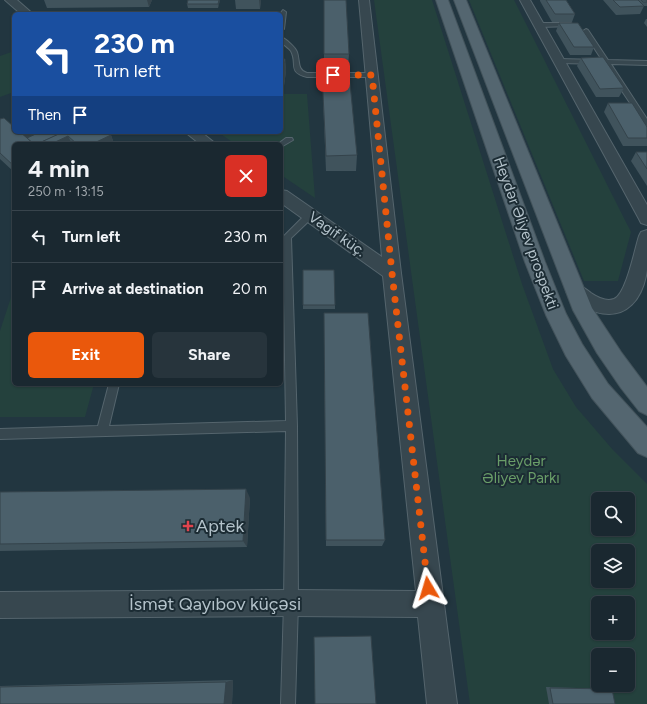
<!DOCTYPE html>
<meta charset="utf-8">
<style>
:root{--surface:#1a2830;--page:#27343c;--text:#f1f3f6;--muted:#9fa6ab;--line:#38444c;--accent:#ea580c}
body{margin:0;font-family:Figtree,sans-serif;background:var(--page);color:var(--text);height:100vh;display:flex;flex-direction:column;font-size:15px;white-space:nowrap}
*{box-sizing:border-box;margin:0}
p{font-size:13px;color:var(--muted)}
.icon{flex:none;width:22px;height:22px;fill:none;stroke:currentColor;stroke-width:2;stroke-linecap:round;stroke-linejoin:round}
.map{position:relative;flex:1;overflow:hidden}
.panel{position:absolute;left:12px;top:142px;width:271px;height:244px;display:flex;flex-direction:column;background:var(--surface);border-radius:6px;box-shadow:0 1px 3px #0004,0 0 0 1px var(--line)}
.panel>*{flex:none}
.hud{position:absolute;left:12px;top:12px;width:271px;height:122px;border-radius:6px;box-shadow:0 1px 3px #0004,0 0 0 1px var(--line);background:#1a4fa0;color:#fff;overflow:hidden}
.buttons{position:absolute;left:591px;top:492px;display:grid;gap:8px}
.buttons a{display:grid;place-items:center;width:44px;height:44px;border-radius:6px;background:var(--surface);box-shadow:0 1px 3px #0004,0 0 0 1px var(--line);font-size:20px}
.pin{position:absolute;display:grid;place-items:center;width:34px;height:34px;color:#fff;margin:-17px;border-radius:8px;box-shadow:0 2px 6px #0006}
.me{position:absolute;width:44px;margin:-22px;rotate:353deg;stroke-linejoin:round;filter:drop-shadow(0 0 3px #0008)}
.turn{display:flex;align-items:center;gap:14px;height:84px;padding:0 16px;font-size:18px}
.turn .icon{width:52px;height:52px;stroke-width:2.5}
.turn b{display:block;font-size:28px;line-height:34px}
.then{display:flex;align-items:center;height:38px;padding:0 16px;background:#0003;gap:8px;font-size:15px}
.round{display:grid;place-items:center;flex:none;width:42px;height:42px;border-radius:6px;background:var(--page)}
.headline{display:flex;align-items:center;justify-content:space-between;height:68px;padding:0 16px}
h1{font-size:24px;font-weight:700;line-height:30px}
.cta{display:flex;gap:8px;margin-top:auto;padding:8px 16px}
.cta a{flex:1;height:46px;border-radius:6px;background:var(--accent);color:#fff;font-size:16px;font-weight:700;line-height:46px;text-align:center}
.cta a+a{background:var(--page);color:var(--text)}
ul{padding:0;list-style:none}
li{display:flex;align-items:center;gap:12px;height:52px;padding:0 16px;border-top:1px solid var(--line)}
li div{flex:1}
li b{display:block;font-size:15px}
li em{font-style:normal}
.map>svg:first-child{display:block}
</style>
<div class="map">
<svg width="647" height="704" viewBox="0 0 647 704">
<rect width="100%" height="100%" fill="#223640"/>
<g fill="#24413d" fill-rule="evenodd">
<path d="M374,0H432L522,284L553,369L576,407L613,450L647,484V704H470ZM598,499H628V529H598ZM598,551H628V581H598ZM598,603H628V633H598ZM598,655H628V685H598Z"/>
<polygon points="469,0 514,0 631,232 618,281 584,281"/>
<polygon points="14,51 14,92 0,97 0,56"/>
<polygon points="281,94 307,94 315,198 281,175 281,144 235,144 218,132 281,132"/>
<polygon points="14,288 14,384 94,384 85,417 0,417 0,331"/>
</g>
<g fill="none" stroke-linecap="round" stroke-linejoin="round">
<g stroke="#55656d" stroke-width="2">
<g id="service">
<polygon points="283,10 286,12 284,29 281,31 280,14"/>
<polygon points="571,23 574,25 573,26 539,27 536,25 539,23"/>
<polygon points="586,29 588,30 608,60 647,61 647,65 611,64 647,119 647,126 644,124 604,64 559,63 556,61 559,59 602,60 583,31"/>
<path d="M281,37C286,39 295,47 297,52C300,61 297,70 307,73H371L374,75L371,77H307C287,72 298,64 291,51C289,48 284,45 281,42Z"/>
<polygon points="286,138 292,138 293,140 281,147 281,144 278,144"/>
<polygon points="310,212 314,215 313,217 291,238 297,426 298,603 295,704 281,704 284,603 286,431 0,439 0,429 98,426 109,384 119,384 109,426 286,421 283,237 307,213"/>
</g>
</g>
<g stroke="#55656d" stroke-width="2">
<g id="minor">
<polygon points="5,0 17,0 33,14 21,14"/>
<polygon points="359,0 369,0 401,273 457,704 427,704 418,617 291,616 0,618 0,592 291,590 416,591 383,276 281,203 281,190 287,191 382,257"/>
<polygon points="520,0 530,0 647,205 647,225 641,223 639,219"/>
<polygon points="185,132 201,132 216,144 200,144"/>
<path d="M647,230C647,243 647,258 647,270C643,298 627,321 596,312C585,308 571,302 566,291L569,286C578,283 583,287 591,293C597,297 606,302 614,299C626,295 635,248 639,236L641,232Z"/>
</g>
</g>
<g stroke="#43535b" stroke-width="2">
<g id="primary">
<polygon points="436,0 448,0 545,262 566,314 582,344 608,384 647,427 647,457 638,453 592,398 566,356 546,315 525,262"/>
<polygon points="454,0 466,0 592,308 621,352 647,387 647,415 639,411 621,388 597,353 573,310"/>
</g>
</g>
<use href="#service" fill="#37474f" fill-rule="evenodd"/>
<use href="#minor" fill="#37474f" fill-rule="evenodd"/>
<use href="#primary" fill="#546670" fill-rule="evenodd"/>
</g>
<g fill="#40535c">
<polygon points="44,0 152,0 149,7 47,8"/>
<polygon points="188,0 220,0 218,8 188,8 187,4"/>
<polygon points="235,0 261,0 260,9 236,9"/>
<polygon points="324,0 349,54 348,66 324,66"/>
<polygon points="540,0 566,0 575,14 572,22 552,22 540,1"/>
<polygon points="603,0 647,0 647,6 644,6 640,14 616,15"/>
<polygon points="646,19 647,19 647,27 644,23"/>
<polygon points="559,23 594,47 591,55 570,55 556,31"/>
<polygon points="581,58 624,88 619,97 596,97 577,66"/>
<polygon points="281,59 285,59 286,71 284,86 281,86"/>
<polygon points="322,73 357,155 356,171 326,171"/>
<polygon points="608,103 647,127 647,146 623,146 604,112"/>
<polygon points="0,119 14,132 107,132 111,135 114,144 14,144 14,174 13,171 0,159"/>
<polygon points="636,152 647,152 647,186 631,161"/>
<rect x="303" y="305" width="32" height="4"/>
<polygon points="324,313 385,540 382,546 326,546"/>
<polygon points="0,492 250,498 247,547 0,551"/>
<polygon points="233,680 232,704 0,704 0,686"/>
<polygon points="546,687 607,689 615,704 549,704"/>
</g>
<g fill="#34434b">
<polygon points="147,0 152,0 149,7"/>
<polygon points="219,0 220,0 218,8 218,4"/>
<polygon points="259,0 261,0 260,9"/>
<polygon points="285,59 286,71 284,86 283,74"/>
<polygon points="20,132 54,132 30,144"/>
<polygon points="111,135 114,144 92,144"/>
<polygon points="68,136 72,144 51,144"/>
<polygon points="246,489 250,498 247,547 243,541"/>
<polygon points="233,680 232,704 224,704 226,682"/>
</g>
<g fill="#4b606b" stroke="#34434b">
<polygon points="188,0 219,0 218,4 187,4"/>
<polygon points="324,0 346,0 349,54 324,54"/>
<polygon points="546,0 566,0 575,14 555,14"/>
<polygon points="613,0 638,0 644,6 620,7"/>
<polygon points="641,0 647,0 647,2 643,2"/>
<polygon points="559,23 578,23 594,47 574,47"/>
<polygon points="603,57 624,88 600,89 581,58"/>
<polygon points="281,59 285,59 283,74 281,74"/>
<polygon points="322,73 349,73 357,155 326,156"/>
<polygon points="608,103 632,103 647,127 647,138 628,138"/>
<polygon points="4,118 14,127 14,132 20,132 34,144 14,144 14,166 0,153 0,119"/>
<polygon points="40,132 58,132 60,134 37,144 34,144 27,138"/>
<polygon points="63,132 107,132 111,135 92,144 77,144 68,136 51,144 37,144"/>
<polygon points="636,152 647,152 647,169"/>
<polygon points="303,270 334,270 335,305 303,305"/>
<polygon points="324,313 368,313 385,540 326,540"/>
<polygon points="246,489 243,541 0,544 0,492"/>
<polygon points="371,636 376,704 315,704 314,637"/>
<polygon points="226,682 224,704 0,704 0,687"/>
<polygon points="550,688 612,689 615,704 553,704"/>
</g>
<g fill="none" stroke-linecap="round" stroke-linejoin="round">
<polyline stroke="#ea580c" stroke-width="7" stroke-dasharray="0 12.6" points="333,75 372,75 392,273 428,588"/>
</g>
<path fill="#e0444e" stroke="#1c2c34" stroke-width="1.5" d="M186 520h4v4h4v4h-4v4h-4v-4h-4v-4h4z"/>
<g text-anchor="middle" stroke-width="4" stroke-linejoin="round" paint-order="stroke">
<g font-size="15" fill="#b3c2ca" stroke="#1c2c34">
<text transform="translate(526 233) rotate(70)" y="5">Heydər Əliyev prospekti</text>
<text transform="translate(337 234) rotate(35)" y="5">Vagif küç.</text>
</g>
<g font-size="15" fill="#699d68" stroke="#1c2c34">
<text x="521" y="466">Heydər<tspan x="521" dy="17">Əliyev Parkı</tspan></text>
</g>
<g font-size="18" fill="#b3c2ca" stroke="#1c2c34" text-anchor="start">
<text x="196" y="532">Aptek</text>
</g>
<g font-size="18" fill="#b3c2ca" stroke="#1c2c34">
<text x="215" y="610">İsmət Qayıbov küçəsi</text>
</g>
</g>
</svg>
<div class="buttons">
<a><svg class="icon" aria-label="search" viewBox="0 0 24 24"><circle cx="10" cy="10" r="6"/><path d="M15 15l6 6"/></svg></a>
<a><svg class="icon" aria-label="layers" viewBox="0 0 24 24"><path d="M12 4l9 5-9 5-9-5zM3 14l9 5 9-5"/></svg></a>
<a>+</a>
<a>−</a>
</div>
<div class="pin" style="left:333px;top:75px;background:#d93025"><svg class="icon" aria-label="arrive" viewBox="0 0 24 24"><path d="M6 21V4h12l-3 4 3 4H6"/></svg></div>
<svg class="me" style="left:428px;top:588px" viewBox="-20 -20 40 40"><path d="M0-17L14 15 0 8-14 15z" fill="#ea580c" stroke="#fff" stroke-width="4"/></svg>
<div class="hud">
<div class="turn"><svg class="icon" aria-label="left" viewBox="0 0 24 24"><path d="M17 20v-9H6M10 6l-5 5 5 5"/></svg><div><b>230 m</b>Turn left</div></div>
<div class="then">Then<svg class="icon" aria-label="arrive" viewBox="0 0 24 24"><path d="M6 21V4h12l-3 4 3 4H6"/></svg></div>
</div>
<section class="panel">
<div class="headline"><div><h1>4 min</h1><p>250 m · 13:15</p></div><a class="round" style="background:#d93025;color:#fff"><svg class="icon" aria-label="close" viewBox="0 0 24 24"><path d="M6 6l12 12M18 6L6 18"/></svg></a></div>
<ul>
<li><svg class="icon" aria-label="left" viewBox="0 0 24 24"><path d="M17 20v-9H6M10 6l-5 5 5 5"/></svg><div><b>Turn left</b></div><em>230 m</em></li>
<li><svg class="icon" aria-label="arrive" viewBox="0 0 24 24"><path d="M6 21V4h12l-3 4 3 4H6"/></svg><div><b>Arrive at destination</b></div><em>20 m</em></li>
</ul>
<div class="cta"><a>Exit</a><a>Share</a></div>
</section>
</div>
